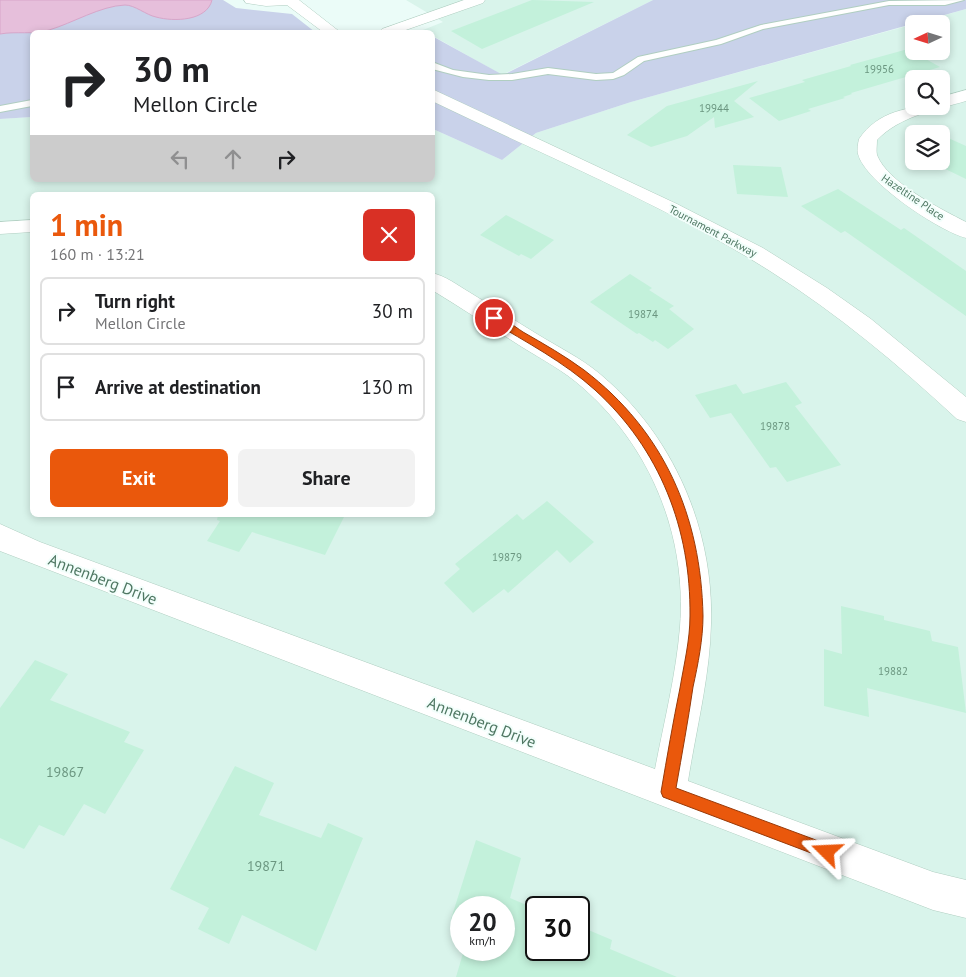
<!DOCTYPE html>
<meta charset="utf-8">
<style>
:root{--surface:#fff;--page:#f2f2f2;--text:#202124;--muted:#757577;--line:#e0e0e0;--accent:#ea580c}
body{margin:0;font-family:"PT Sans",sans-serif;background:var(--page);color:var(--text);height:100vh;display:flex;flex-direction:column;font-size:19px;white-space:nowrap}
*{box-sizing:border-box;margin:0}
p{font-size:16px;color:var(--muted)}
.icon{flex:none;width:28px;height:28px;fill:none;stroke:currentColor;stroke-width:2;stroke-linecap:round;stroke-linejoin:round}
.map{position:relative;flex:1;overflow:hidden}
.side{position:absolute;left:30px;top:192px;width:405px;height:325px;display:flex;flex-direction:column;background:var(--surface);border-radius:8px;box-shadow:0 2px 8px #0003}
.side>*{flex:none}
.hud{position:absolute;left:30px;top:30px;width:405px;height:152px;border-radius:8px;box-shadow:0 2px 8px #0003;background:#fff;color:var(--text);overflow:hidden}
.needle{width:32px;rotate:266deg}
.controls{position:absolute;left:905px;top:15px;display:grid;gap:10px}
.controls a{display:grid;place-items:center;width:45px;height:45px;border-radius:8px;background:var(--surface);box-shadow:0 2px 8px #0003;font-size:25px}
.speed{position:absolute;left:450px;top:896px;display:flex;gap:10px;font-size:25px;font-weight:700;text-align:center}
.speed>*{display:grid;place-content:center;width:65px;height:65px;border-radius:50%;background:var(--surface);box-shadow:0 2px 8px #0003;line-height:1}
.speed small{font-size:12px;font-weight:400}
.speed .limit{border:2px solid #111;border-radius:8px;background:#fff;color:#111}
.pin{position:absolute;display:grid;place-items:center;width:42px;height:42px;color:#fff;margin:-21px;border:2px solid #fff;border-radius:50%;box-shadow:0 1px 5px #0007}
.me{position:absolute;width:55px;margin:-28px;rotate:291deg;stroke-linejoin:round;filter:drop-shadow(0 0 4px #0008)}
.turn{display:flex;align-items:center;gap:18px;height:105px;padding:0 20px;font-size:22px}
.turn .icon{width:65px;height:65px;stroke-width:2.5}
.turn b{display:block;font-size:35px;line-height:42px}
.lanes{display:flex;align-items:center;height:48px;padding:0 20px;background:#0003;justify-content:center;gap:25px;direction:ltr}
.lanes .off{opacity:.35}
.round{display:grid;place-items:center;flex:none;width:52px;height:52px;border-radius:8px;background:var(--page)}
.headline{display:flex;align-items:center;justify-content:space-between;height:85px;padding:0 20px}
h1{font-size:30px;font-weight:700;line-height:38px;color:var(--accent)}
.cta{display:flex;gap:10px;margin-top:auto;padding:10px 20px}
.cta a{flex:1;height:58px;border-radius:8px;background:var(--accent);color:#fff;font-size:20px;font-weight:700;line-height:58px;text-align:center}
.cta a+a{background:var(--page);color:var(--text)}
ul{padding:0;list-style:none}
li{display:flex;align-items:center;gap:15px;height:68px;margin:0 10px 8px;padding:0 10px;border:2px solid var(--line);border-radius:8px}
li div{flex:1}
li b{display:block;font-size:19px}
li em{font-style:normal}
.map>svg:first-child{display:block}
</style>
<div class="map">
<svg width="966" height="977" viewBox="0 0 966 977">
<rect width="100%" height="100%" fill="#ebfcf8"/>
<g fill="#d9f4eb" fill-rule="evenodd">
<polygon points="406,0 653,0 502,75 433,36 432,32 423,30 443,22"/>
<path d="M966,9V977H0V119L32,117V180H432L433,129L502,160L536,133L631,102L914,24V51H941V24H914ZM914,79H941V106H914ZM914,134H941V161H914ZM32,195H432V515H32ZM461,908H504V950H461ZM536,908H579V950H536Z"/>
</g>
<g fill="#c9d2ea">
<polygon points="0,0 223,0 236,8 292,14 315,32 32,32 32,117 0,119"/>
<polygon points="653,0 966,0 966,9 631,102 536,133 502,160 433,129 432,36 503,75"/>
</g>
<path fill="#e6bfdb" stroke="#d7a6c9" d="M0,0H212C207,21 174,22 156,17C146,15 135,5 125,5C100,6 73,23 49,30C33,35 16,31 0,34Z"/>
<g fill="#c3f1db">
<polygon points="532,0 594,2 482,49 451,31"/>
<polygon points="908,49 940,67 851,93 852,94 843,97 845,98 808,109 811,111 779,121 749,98 805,82 802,80 851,66 850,65"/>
<polygon points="758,81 734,101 754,117 715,128 714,117 687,136 651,147 627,135 667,106"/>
<polygon points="946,137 966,146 966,179 929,161 941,161 941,140"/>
<polygon points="733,165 781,167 788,197 737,194"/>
<polygon points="838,189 901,230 904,228 966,271 966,316 845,231 841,233 801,206"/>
<polygon points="506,215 554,240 531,259 521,254 519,256 480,235"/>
<polygon points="630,274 652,288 649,290 674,306 669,309 694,329 668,349 655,340 653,342 639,333 637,334 590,302"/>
<polygon points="786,382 802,403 795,406 841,465 787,482 776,467 770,468 731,413 710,418 695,395 736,384 743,394"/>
<polygon points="547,501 594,542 570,563 557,550 508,593 504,589 473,613 444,583 460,569 455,564 517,514 523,520"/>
<polygon points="218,515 345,515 325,555 252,532 239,552 207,541 220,521 217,520"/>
<polygon points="841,606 884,616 884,620 930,631 932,641 958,647 966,713 867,688 869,717 824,706 824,649 842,654"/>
<polygon points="35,660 68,674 50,700 130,732 124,742 144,750 105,814 84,804 64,836 39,825 24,849 0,838 0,708"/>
<polygon points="235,766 274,783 259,815 321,838 328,823 363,838 316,951 242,915 229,944 198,929 209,908 170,889"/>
<polygon points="476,840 521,858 510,898 536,909 536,950 579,950 579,926 612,940 610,949 677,977 456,977 464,950 504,950 504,908 461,908 461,924 451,919"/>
</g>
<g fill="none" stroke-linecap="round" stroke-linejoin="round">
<g stroke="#b0cec1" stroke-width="2">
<g id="lane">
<polygon points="964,0 945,5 889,5 763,29 721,44 644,61 624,75 613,79 596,80 548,74 512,80 489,80 463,77 432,69 432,62 453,70 489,75 512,74 548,68 596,74 613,73 638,57 716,40 761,25 889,1"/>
<polygon points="32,100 32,106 0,112 0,106"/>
</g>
</g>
<g stroke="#b0cec1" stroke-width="1">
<g id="street">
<polygon points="244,0 299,0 340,32 323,32 287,5 266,6 246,3"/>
<polygon points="464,0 485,0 483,3 400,32 379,32 382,29"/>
<path d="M432,89L677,204L763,248L827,288L871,319L966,397V422L957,419C899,365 838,314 770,271C664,204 545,156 432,101Z"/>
<path d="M966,90V101C935,110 900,116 877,140C877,145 876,151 877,155C888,183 941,209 966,222V238C939,231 865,182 858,154C857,150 858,143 859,139C878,111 909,106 941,106V97Z"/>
<polygon points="32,220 32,232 0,234 0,222"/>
<path d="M432,273C446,276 457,285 469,292C492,306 514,320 537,334C558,347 581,358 600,374C673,435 714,529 711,624C710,676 696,730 688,781L933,872L966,880V918L933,910L0,551V524L40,542L655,769C664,722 676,675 680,627C687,536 651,447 582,387C564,371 543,360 522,347C492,328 463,309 432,290Z"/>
</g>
</g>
<use href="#lane" fill="#fff" fill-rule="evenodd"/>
<use href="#street" fill="#fff" fill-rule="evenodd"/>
</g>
<path fill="#ea580c" stroke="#983908" d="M494,315C504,318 514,326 523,332C544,344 565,356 584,370C664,431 701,516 703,616C703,639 698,664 693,687C688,721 682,754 676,788L832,846L835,852L832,857L827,859L663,797L661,792C667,757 673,722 680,688C684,664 690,640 690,616C691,529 660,449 595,390C564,362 526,342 491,321V316Z"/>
<g text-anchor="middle" stroke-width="4" stroke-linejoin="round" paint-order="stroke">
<g font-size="11" fill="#6b9680">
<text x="879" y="73">19956</text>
<text x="714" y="112">19944</text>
<text x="643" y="318">19874</text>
<text x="775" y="430">19878</text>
<text x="507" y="561">19879</text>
<text x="893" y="675">19882</text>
</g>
<g font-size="11" fill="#4e7762" stroke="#f2fefb">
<text transform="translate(913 197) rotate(34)" y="4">Hazeltine Place</text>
<text transform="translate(713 231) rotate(28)" y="4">Tournament Parkway</text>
</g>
<g font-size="14" fill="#6b9680">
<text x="65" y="777">19867</text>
<text x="266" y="871">19871</text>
</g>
<g font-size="16" fill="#4e7762" stroke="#f2fefb">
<text transform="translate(103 579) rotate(21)" y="6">Annenberg Drive</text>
<text transform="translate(482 722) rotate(21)" y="6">Annenberg Drive</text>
</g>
</g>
</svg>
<div class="controls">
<a><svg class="needle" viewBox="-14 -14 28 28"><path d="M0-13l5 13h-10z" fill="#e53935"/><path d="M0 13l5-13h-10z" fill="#757577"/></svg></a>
<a><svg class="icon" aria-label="search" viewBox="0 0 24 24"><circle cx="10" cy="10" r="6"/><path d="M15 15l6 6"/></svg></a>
<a><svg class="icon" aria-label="layers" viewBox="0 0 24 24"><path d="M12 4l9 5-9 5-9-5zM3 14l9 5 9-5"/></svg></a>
</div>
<div class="speed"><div>20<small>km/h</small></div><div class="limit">30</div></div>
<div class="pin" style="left:494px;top:318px;background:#d93025"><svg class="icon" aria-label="arrive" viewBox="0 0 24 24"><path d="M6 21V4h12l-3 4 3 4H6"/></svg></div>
<svg class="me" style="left:827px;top:852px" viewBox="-20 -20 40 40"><path d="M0-17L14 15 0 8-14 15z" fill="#ea580c" stroke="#fff" stroke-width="4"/></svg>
<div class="hud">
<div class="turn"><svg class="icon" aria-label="right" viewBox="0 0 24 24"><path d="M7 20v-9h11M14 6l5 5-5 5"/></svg><div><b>30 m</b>Mellon Circle</div></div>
<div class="lanes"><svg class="icon off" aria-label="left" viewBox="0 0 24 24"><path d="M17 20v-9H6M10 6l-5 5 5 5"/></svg><svg class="icon off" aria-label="ahead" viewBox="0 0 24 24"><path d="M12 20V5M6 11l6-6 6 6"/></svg><svg class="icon" aria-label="right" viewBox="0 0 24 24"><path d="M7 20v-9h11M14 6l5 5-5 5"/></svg></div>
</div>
<section class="side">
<div class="headline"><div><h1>1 min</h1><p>160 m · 13:21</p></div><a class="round" style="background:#d93025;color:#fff"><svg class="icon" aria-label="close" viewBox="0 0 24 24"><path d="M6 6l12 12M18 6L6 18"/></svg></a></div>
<ul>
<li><svg class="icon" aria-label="right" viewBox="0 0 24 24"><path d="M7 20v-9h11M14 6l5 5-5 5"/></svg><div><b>Turn right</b><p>Mellon Circle</p></div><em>30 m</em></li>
<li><svg class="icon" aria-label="arrive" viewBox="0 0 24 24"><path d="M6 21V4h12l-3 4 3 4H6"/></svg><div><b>Arrive at destination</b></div><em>130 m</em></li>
</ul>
<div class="cta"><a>Exit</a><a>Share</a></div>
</section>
</div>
